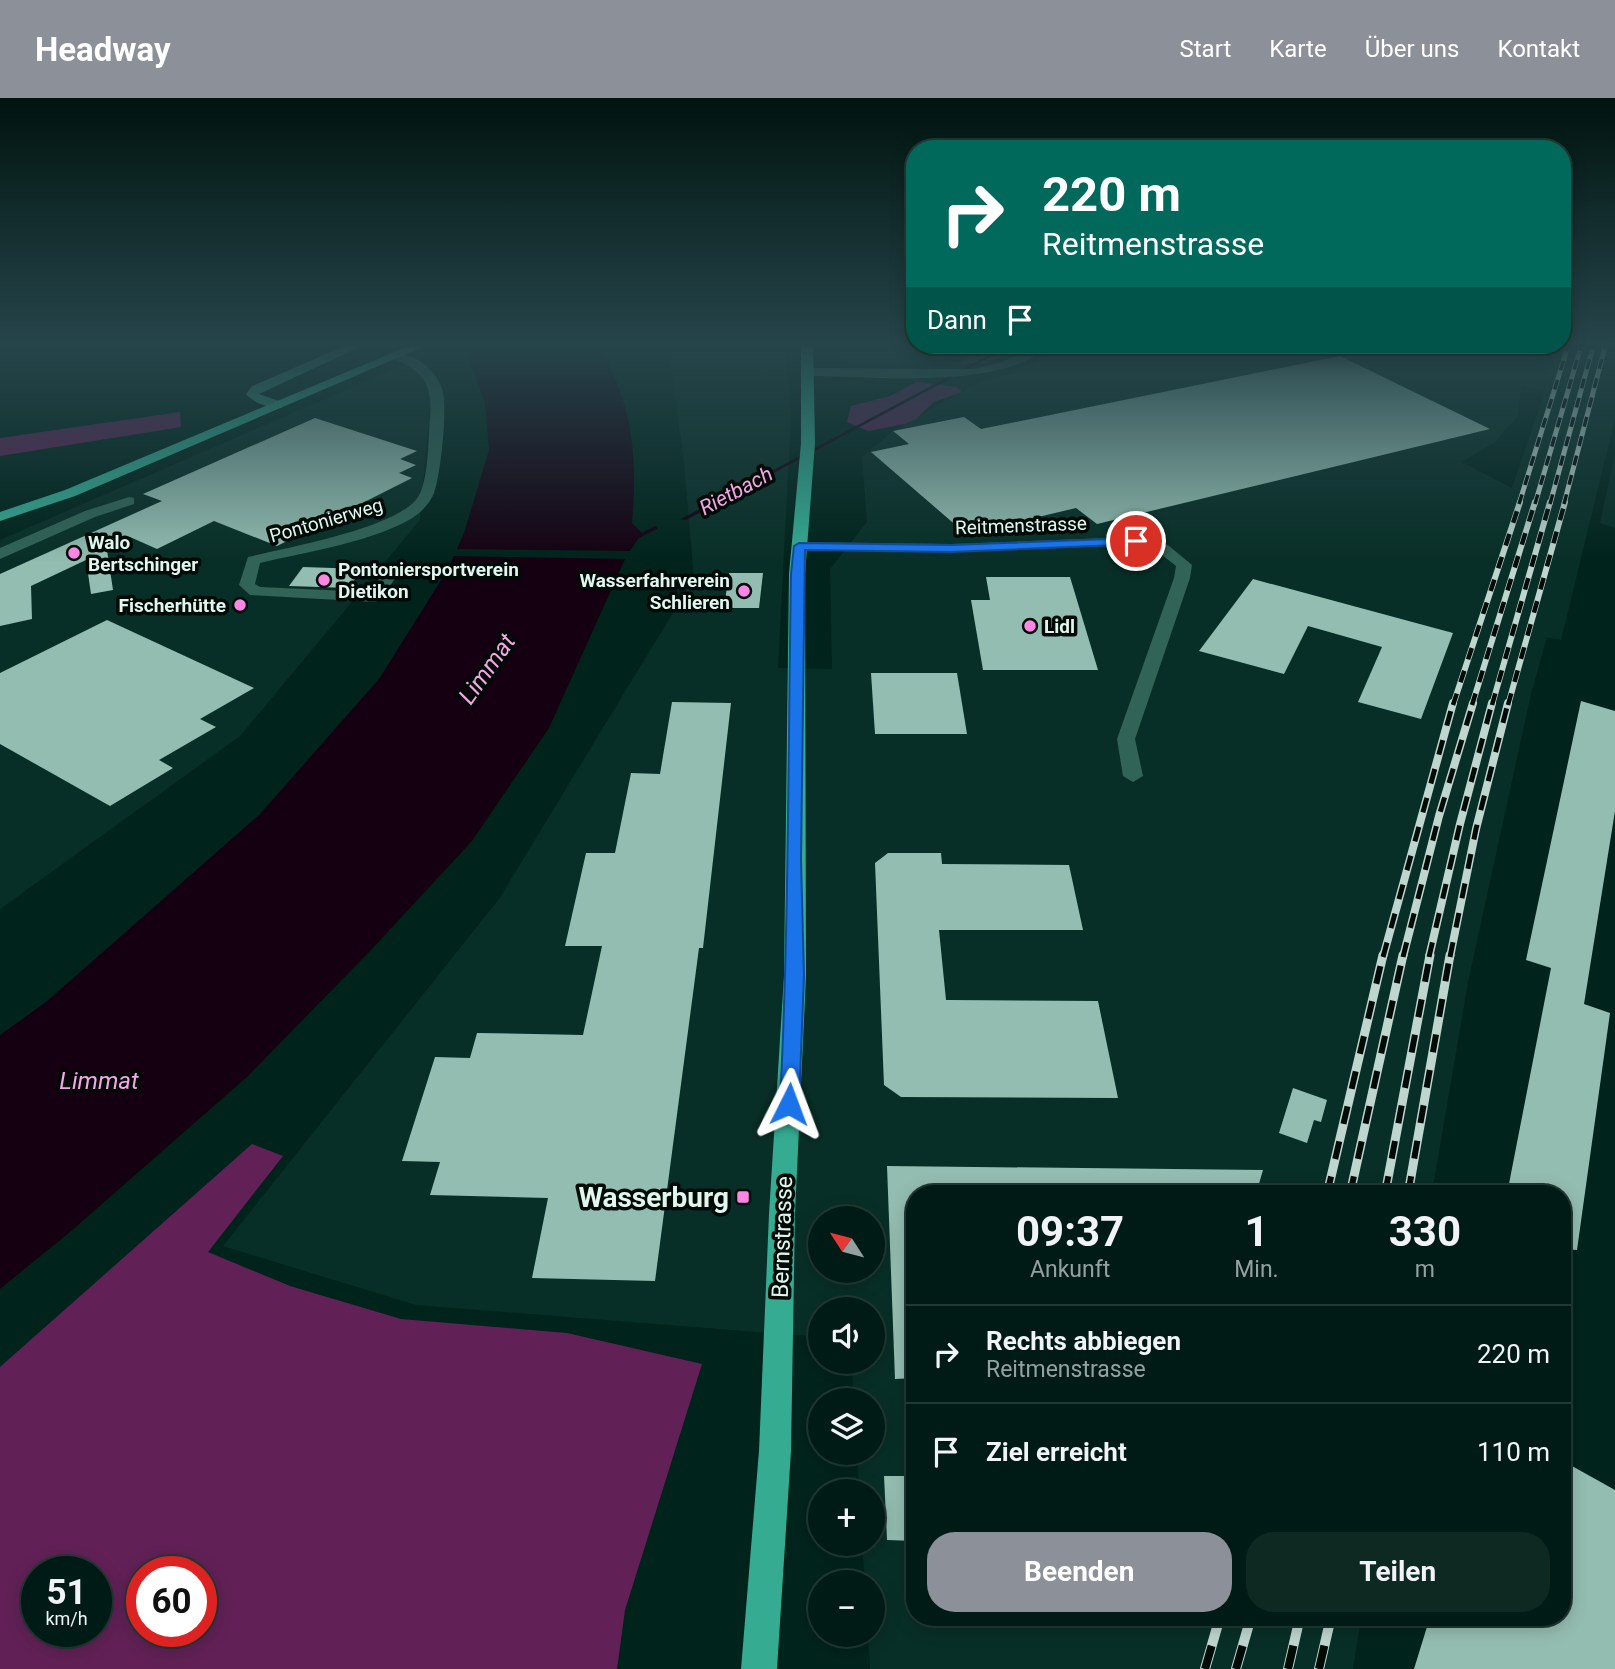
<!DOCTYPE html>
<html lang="de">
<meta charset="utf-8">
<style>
:root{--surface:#001b15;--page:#0e2822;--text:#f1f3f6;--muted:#95a1a0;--line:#223934;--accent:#8c9099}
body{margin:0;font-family:Roboto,sans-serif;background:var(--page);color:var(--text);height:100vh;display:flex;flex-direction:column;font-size:26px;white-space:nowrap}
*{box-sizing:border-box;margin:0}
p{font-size:23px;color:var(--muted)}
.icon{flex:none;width:38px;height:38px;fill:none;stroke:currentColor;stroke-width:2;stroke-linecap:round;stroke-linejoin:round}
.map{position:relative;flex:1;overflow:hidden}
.drawer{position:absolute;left:906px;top:1087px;width:665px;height:441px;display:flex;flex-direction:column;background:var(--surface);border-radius:28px;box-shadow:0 4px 18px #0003,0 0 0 2px var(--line)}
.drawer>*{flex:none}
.guide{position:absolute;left:906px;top:42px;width:665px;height:214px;border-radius:28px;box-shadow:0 4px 18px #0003,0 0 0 2px var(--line);background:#00695c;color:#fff;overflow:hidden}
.needle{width:46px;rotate:306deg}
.tools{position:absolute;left:808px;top:1108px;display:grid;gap:14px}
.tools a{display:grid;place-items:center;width:77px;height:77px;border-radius:50%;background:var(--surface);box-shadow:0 4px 18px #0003,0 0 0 2px var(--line);font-size:35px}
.speed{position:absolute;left:21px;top:1458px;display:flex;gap:14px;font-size:35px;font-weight:700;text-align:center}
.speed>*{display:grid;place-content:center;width:91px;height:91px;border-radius:50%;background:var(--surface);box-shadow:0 4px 18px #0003,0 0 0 2px var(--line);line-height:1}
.speed small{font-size:18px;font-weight:400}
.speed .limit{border:10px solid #d22;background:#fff;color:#111}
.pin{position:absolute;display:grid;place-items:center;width:60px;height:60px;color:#fff;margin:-30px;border:4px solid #fff;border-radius:50%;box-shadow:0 2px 7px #0007}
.me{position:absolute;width:77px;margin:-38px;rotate:3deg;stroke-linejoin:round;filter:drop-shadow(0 0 5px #0008)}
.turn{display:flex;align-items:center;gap:24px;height:147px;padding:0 21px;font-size:32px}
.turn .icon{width:91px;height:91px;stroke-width:2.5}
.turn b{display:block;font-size:49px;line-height:60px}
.then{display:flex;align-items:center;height:66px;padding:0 21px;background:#0003;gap:14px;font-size:26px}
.eta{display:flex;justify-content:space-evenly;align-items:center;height:119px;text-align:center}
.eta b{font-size:42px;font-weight:700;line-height:49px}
.button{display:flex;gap:14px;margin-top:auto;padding:14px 21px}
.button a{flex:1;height:80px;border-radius:28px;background:var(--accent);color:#fff;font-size:28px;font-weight:700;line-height:80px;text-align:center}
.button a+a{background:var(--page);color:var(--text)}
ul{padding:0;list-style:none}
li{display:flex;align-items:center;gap:21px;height:98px;padding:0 21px;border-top:2px solid var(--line)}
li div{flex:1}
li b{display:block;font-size:26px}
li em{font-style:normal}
header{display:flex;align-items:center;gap:42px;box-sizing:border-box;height:98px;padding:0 35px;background:var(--accent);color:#fff}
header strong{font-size:33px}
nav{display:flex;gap:38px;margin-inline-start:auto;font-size:24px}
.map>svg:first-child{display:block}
</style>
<header>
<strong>Headway</strong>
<nav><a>Start</a><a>Karte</a><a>Über uns</a><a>Kontakt</a></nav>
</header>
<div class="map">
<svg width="1615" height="1571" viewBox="0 0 1615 1571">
<rect width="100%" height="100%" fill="#00241c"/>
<g fill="#082f27" fill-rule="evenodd">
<path d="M668,245H785L791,319L778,570L832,571L830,471L867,424L862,359L893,333L934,309L982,283L1013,275L1064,247L1615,245V321L1561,542L1547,539L1531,596L1468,884L1432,1095L915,1096V1519H1361L1353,1571H870L868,1537L873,1536V1484H865L862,1446H873V1393H859L857,1355L873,1354V1302H854L851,1264H873V1211H821V1239L416,1207L223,1148L499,801L694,480L684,365ZM1521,288L1545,293L1512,390L1462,364L1495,344L1518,318ZM821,1120H873V1172H821Z"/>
<polygon points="831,245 915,245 970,247 934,266 856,266 837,260"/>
<polygon points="408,265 432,285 420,422 240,638 0,811 0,442"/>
<polygon points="1615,356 1615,430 1600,425"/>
</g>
<g fill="#612156" fill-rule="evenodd">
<polygon points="980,247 1027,247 988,265 957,266"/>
<polygon points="917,284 957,289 962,294 934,304 916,321 905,326 868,333 847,324 851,308 890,298"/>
<polygon points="180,314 181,329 0,358 0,340"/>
<path d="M252,1046L283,1058L208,1154L290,1188L401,1221L567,1235L702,1266L625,1512L617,1571H0V1269ZM37,1474H96V1533H37ZM142,1474H201V1533H142Z"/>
</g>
<path fill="#150011" d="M463,245H596C633,301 638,360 632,425L642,435L626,459L549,630L472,743L371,852L247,979L70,1134L0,1191V937L46,904L260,716L379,581L448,471L464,435L489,352L485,305Z"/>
<polygon fill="#00241c" points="454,451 540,452 634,453 629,461 450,458"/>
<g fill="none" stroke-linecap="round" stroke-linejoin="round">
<g fill="#150011" fill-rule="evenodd">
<polygon points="1008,247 1013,247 686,422 681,421"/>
<polygon points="655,428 657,429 657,431 637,441 632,440"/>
</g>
</g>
<g fill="#94bdb1">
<polygon points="1340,258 1490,331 1097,426 1076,410 966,436 871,354 909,346 893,333 964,319 981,331"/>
<polygon points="315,320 417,353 400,361 416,367 399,375 412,380 277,448 214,423 157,451 130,439 107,452 113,492 91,496 86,462 31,488 32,521 0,528 0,476 162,403 143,396"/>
<polygon points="303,469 362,471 349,490 289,488"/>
<polygon points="729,475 763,475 759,510 724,510"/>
<polygon points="986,479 1070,479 1098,572 983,572 971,502 990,502"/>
<polygon points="1253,481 1453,535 1421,621 1358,604 1382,549 1308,528 1284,576 1199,553"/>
<polygon points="107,522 254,590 200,621 216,629 159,662 173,670 110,708 0,646 0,575"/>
<polygon points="871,575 957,575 967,636 875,636"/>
<polygon points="1581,603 1615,613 1615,713 1584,906 1610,915 1577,1152 1563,1151 1563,1096 1507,1096 1551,870 1526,862"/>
<polygon points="672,604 731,605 703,850 699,850 655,1183 532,1180 548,1100 430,1097 440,1064 402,1063 435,959 470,960 477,935 583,937 602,848 565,848 586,755 615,755 631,675 660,676"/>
<polygon points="888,755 941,755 942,766 1069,767 1083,832 939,832 946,902 1098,903 1118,1000 901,999 884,987 875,765"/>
<polygon points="1293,990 1327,1002 1321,1024 1314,1022 1307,1045 1279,1035"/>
<polygon points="887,1068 1263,1072 1256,1096 915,1096 915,1280 895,1281"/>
<polygon points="1563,1363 1615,1392 1615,1571 1414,1571 1430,1519 1563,1519"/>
<polygon points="884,1378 915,1378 915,1443 887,1442"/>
</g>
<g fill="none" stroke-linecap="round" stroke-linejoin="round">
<g fill="#316457" fill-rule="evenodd">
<path d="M1037,247H1051C1001,293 874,278 808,278L802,274L808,270L974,271L1003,264Z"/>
<path d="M391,256C413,252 438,273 443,294C447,314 441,375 434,395C431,403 425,410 418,416C381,443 305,454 260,465L255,486L260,489L370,494L388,468L393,466L401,471L381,502L375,504L250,497L239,487L248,459C285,450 398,430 418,399C429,382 428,340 430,320C433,286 422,271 391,260Z"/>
<polygon points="129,399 134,400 134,406 95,419 0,461 0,450 85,413"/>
<polygon points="1136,439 1168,447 1192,467 1190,480 1135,641 1143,678 1133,684 1123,678 1117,641 1174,480 1176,468 1157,453 1136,447 951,454 799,452 792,448 799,444 951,446"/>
</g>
<path fill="#358c78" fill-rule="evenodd" d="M352,245H368L259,296L282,304V310C271,311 253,305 246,296L252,288Z"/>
<g fill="#35ab92" fill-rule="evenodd">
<polygon points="416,245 432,245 75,398 0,423 0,414 65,392"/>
<polygon points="801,245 813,245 815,345 805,476 806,878 795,1116 791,1353 777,1571 741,1571 759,1353 769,1116 784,878 789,476 801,345"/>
</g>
<g stroke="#bfd6cf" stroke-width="5">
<g id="rail-far4">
<polyline points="1519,406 1569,245"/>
<polyline points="1535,406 1582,245"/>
<polyline points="1550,406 1594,245"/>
<polyline points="1564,406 1606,245"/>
</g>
</g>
<g stroke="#bfd6cf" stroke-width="6">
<g id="rail-far3">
<polyline points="1453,607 1520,404"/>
<polyline points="1472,607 1535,404"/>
<polyline points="1492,607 1550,404"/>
<polyline points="1508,607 1565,404"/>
</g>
</g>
<g stroke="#bfd6cf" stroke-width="8">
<g id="rail-far2">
<polyline points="1383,859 1453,605"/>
<polyline points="1403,859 1439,718 1473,605"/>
<polyline points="1429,859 1460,726 1492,605"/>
<polyline points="1450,859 1476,731 1508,605"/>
</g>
</g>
<g stroke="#bfd6cf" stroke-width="9">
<g id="rail-far1">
<polyline points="1327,1096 1383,857"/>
<polyline points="1350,1096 1403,857"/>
<polyline points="1385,1096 1430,857"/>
<polyline points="1408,1096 1450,857"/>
</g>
</g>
<g stroke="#bfd6cf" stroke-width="10">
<g id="rail">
<polyline points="1205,1571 1220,1519"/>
<polyline points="1236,1571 1251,1519"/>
<polyline points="1288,1571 1300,1519"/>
<polyline points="1319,1571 1331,1519"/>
</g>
</g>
<use href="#rail-far4" stroke="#000a07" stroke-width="3.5" stroke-dasharray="10" stroke-linecap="butt"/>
<use href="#rail-far3" stroke="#000a07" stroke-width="4.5" stroke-dasharray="12" stroke-linecap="butt"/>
<use href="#rail-far2" stroke="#000a07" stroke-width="5" stroke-dasharray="15" stroke-linecap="butt"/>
<use href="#rail-far1" stroke="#000a07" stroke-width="6" stroke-dasharray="18" stroke-linecap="butt"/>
<use href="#rail" stroke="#000a07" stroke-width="8" stroke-dasharray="24" stroke-linecap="butt"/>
</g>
<linearGradient id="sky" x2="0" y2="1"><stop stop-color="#00140f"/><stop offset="0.53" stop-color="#26454b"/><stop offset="1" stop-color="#26454b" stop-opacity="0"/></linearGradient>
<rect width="1615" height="465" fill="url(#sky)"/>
<path fill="#1a73e8" stroke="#114b97" stroke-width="2" d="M1136,440L1140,441V446L951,454L805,452L801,762L804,878L799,1006L796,1011L789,1013L783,1011L780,1006C789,829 788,652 791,476L794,448L799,445L951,447Z"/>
<g fill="#fc86e4" stroke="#000a07" stroke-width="2.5">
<circle cx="74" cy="455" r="7"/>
<circle cx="324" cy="482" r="7"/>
<circle cx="744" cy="493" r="7"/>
<circle cx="240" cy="507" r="7"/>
<circle cx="1030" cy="528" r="7"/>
<rect x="736" y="1092" width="14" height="14" rx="3.5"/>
</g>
<g text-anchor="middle" stroke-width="7" stroke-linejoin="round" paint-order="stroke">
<g font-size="19" fill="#e1f6ef" stroke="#000a07">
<text transform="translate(326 422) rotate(-16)" y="7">Pontonierweg</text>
<text transform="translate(1021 427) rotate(-2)" y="7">Reitmenstrasse</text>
</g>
<g font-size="19" font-weight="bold" fill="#e1f6ef" stroke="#000a07" text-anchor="start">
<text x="88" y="451">Walo<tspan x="88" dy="22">Bertschinger</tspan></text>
<text x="338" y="478">Pontoniersportverein<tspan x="338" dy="22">Dietikon</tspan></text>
<text x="730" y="489" text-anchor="end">Wasserfahrverein<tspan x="730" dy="22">Schlieren</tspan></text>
<text x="226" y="514" text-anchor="end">Fischerhütte</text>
<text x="1044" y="535">Lidl</text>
</g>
<g font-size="21" font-style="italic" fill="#f8a4e5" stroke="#000a07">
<text transform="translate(736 393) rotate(-28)" y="7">Rietbach</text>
</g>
<g font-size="23" fill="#e1f6ef" stroke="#000a07">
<text transform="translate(782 1139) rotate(-88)" y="8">Bernstrasse</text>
</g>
<g font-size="24" font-style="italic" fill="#f8a4e5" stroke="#000a07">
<text transform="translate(487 571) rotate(-55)" y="8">Limmat</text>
<text x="99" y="991">Limmat</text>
</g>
<g font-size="28" font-weight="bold" fill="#e1f6ef" stroke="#000a07" text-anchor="end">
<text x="729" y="1109">Wasserburg</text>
</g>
</g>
</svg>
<div class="tools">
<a><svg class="needle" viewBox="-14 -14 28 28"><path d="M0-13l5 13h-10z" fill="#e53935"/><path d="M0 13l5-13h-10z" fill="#95a1a0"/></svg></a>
<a><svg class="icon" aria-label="sound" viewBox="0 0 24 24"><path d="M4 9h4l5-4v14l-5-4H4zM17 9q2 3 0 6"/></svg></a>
<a><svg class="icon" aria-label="layers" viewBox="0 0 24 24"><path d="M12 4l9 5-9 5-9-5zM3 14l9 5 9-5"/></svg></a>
<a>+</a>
<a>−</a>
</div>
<div class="speed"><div>51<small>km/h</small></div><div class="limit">60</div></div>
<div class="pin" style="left:1136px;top:443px;background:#d93025"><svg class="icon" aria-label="arrive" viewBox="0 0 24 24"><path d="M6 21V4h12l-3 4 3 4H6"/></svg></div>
<svg class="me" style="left:789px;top:1006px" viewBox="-20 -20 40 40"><path d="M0-17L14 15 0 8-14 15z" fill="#1a73e8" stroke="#fff" stroke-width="4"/></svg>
<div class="guide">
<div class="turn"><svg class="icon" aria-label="right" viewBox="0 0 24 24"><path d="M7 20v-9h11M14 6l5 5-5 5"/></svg><div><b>220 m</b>Reitmenstrasse</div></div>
<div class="then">Dann<svg class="icon" aria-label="arrive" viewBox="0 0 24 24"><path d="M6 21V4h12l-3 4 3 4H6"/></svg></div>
</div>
<section class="drawer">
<div class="eta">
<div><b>09:37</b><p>Ankunft</p></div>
<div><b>1</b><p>Min.</p></div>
<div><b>330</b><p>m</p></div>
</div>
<ul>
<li><svg class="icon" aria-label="right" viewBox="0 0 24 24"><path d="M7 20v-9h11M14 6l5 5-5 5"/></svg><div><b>Rechts abbiegen</b><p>Reitmenstrasse</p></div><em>220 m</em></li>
<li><svg class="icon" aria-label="arrive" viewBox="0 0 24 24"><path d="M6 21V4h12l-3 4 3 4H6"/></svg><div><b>Ziel erreicht</b></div><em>110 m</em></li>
</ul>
<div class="button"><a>Beenden</a><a>Teilen</a></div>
</section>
</div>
